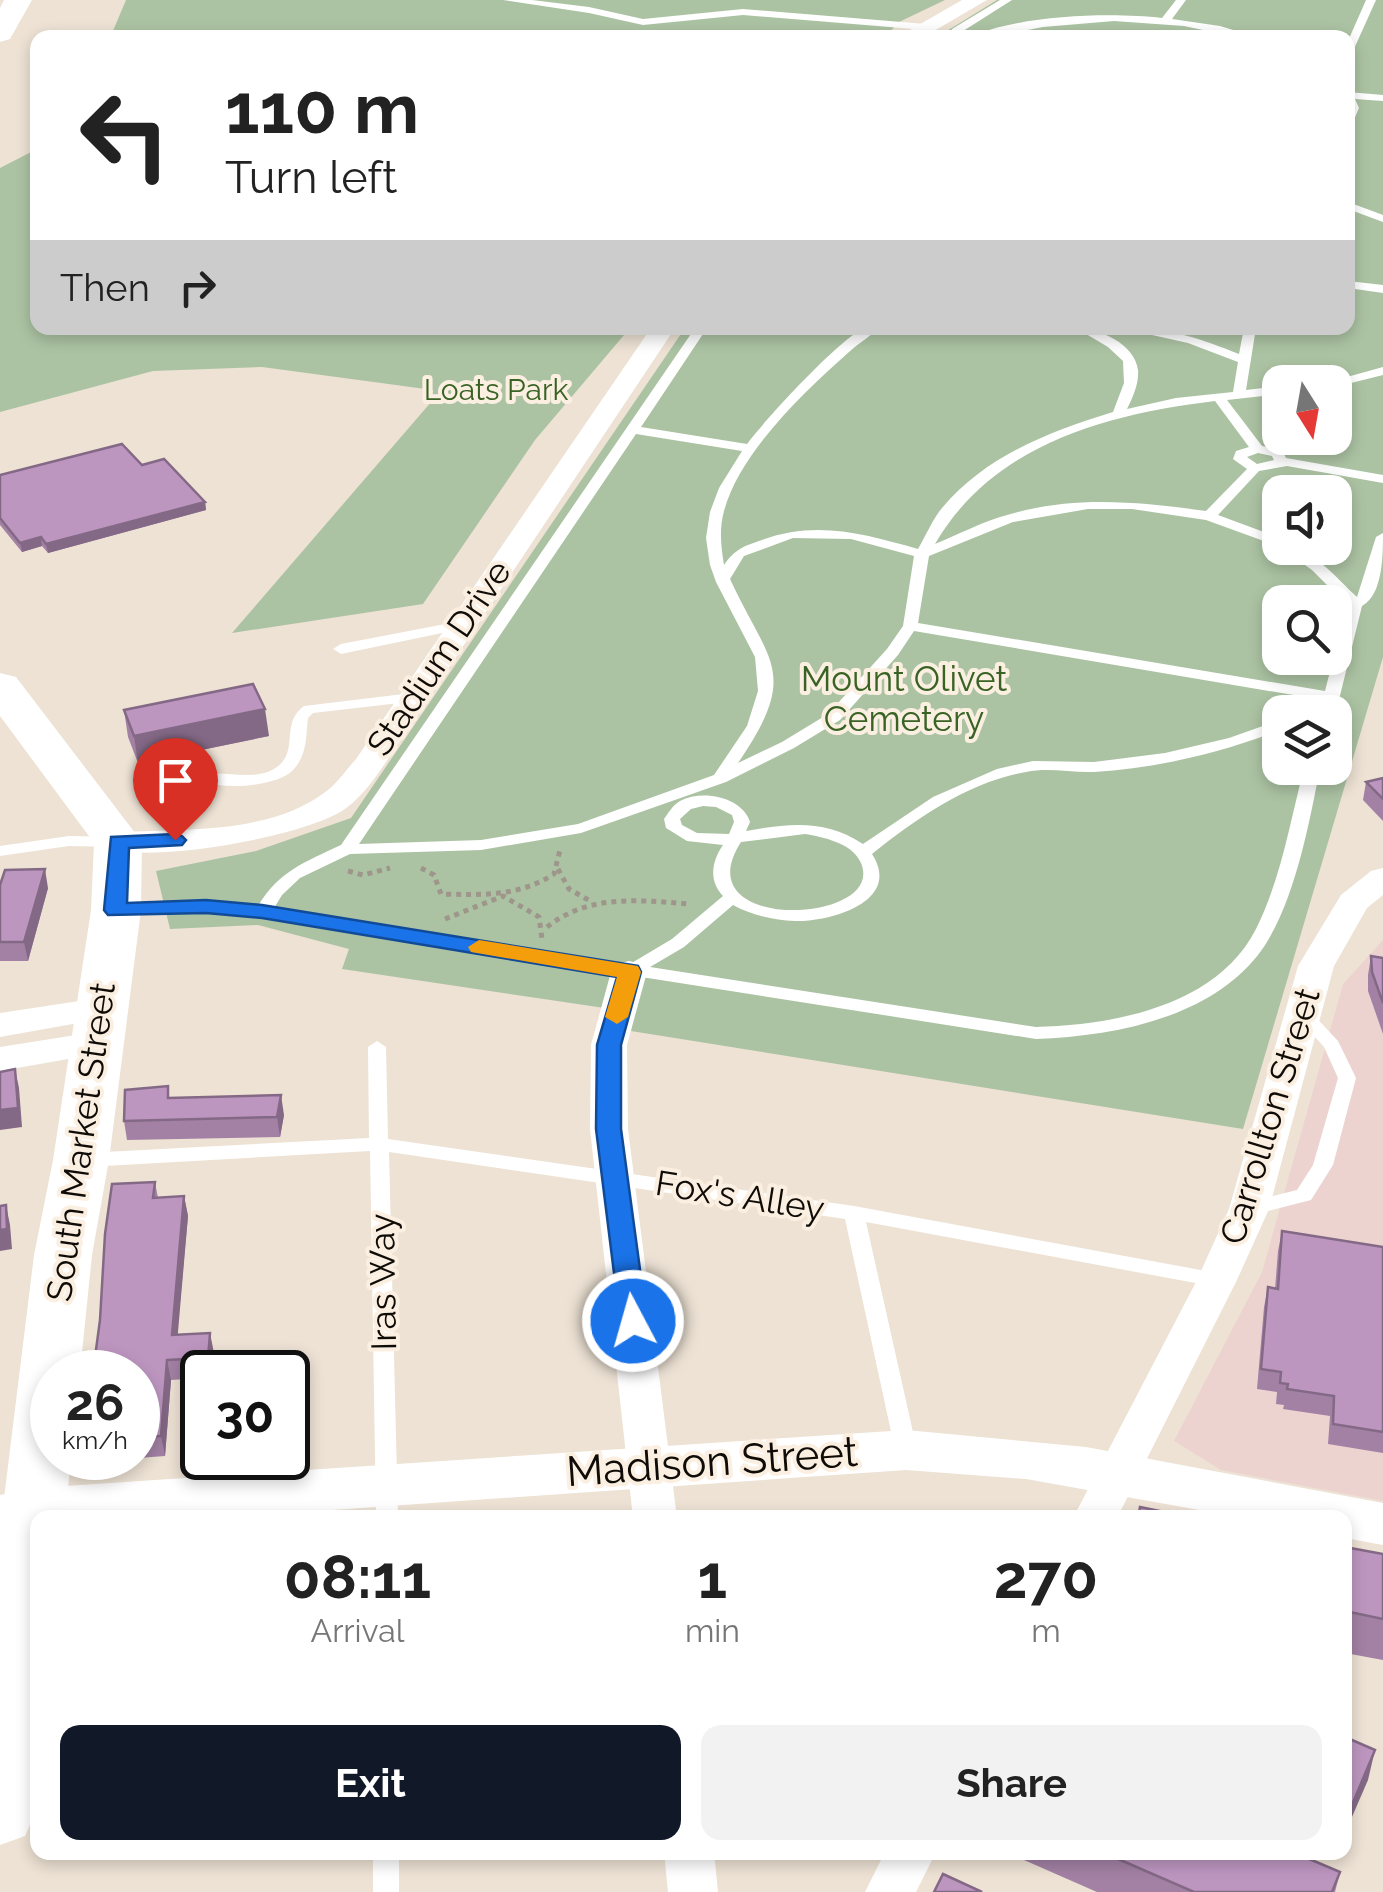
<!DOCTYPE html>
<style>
:root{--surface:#fff;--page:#f2f2f2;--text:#222;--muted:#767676;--accent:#111827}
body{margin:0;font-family:Raleway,sans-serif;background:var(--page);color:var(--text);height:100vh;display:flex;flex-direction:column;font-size:38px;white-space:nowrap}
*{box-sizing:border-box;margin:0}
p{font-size:32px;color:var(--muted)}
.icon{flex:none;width:55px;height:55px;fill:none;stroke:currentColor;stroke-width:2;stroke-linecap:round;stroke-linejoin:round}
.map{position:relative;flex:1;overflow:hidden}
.panel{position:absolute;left:30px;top:1510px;width:1322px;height:350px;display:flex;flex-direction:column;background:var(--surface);border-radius:20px;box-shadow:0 5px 15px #0003}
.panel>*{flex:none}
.hud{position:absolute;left:30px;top:30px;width:1325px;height:305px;border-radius:20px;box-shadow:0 5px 15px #0003;background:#fff;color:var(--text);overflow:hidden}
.needle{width:65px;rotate:169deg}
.buttons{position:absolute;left:1262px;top:365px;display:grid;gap:20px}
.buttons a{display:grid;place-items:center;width:90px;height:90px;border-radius:20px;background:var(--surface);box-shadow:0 5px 15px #0003;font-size:50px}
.speed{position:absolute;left:30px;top:1350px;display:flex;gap:20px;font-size:50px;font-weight:700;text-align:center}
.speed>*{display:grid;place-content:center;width:130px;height:130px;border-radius:50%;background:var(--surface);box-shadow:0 5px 15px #0003;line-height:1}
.speed small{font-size:25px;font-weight:400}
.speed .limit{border:5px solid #111;border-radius:15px;background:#fff;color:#111}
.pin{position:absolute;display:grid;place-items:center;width:85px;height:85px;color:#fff;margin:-102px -42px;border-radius:50% 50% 50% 0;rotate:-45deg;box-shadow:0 0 10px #0007}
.pin .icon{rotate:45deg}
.me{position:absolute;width:110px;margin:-55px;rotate:354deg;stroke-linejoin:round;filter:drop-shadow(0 0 8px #0008)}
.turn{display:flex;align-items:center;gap:35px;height:210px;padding:0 30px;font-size:45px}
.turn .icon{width:130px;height:130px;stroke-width:2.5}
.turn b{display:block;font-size:70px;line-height:85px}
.then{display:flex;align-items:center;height:95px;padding:0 30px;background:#0003;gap:20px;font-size:38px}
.eta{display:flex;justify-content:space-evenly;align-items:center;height:170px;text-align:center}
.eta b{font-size:60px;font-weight:700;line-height:70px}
.action{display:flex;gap:20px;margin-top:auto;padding:20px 30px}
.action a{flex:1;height:115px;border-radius:20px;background:var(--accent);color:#fff;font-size:40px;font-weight:700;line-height:115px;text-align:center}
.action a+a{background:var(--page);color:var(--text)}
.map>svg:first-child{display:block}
</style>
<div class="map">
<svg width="1383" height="1892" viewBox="0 0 1383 1892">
<rect width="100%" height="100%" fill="#ede2d4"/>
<polygon fill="#edd3d0" points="1383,940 1383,1501 1221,1470 1174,1441 1262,1272 1343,984"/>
<g fill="#acc3a3" fill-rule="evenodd">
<polygon points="126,0 945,0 899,22 884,38 110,38"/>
<path d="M997,0H1383V657L1243,1129L631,1031L634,1014L618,1010L342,969L349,949L258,925L170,929L156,871L256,851L351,818L685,328H1348V38L937,37ZM1280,382H1335V438H1280ZM1280,492H1335V548H1280ZM1280,602H1335V658H1280ZM1280,712H1335V768H1280Z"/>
<polygon points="37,149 38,328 630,328 535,440 423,604 232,633 432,401 433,390 262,367 153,371 0,412 0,168"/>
</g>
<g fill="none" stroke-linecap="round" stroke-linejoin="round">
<g stroke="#9e958b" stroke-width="5" stroke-dasharray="5 5" stroke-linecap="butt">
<path d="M421,868L434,875L441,894C482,895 518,897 554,874L560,850"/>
<polyline points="558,869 569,889 592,902"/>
<polyline points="348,871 363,875 390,868"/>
<polyline points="445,919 503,896 539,917 542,939"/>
<path d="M547,927C588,894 639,900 689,904"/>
</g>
<g fill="#fff" fill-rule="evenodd">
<polygon points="503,0 532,0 589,7 643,19 743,9 926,24 931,27 926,30 743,15 643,25 589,13"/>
<polygon points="1000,0 1012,0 960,33 958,38 948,38 952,29"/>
<path d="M1176,0H1186L1172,19L1220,26L1260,38H1241L1184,26L1114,21L1043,27L987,38H967C1018,15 1108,12 1162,18Z"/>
<polygon points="1366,0 1376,0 1353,51 1348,54 1348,41"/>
<polygon points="1348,92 1383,95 1383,101 1355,99 1359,108 1353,122 1348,125"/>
<polygon points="1348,202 1383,215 1383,222 1348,209"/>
<polygon points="1348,281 1383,285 1383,293 1348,288"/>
<path d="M695,328H707L641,427L747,444C764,421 842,336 865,328C869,327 877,328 880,328C870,336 859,343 849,352C805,391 740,452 724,511C719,529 721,546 724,565C735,549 744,546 762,540C817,520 864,534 918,549C926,535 933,519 942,508C987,455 1049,432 1113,412L1124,383L1123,361L1108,347L1076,328C1099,328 1135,344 1138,370C1139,384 1133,397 1127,409L1176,398L1233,392L1238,362L1188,343L1134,331L1132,328C1170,328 1204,340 1239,354L1244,328H1256L1246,390L1280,386V394L1227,400L1262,446L1282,450L1286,458L1383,475V483L1287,466L1259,471L1218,515L1280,538V547L1206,520L1132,509H1088L1013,522L929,556L918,623L1325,691L1347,605L1312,570L1281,548C1312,546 1335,577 1357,597L1376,537L1383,533C1383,555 1383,595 1362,606L1336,712H1321V710L1299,712L1317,699L914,631L898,655L840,720L794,748L726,782L581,833L481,850L350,854L300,878L282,895L274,908L630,964L672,939L723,896C708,880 712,861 723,845L687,841L666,828L664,819C669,812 673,805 680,801C703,789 742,797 750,822L746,831C789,823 826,819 863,844L933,797L997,769L1033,761L1094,762L1165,753L1229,738L1280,720V730C1221,753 1158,768 1094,772C1071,773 1049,767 1026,772C969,782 917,818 872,854C903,902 829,922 795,921C773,920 751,915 733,905L684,947L650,967L1036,1027C1114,1025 1217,1006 1256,929C1281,879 1290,822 1304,768H1320C1309,824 1294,908 1258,955C1207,1019 1113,1036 1036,1039L635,976L629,978L621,974L263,917L206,912L112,914L109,910L118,905L206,902L258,906C279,871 305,862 341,845ZM1215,401L1249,447L1236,451L1233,459L1247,469L1206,511C1137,502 1075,495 1007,515C982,522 959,534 935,544C993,444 1107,414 1215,401ZM636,434L742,451L719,488L710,512L706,538L710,565L716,582L755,657L758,691L747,726L714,775L578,824L481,840L359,844ZM1258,453L1272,456L1274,460L1257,464L1247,457ZM793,538L851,539L914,556L903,626L887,649L828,714L782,742L738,763C800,672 770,665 730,579L744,556ZM703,806L716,807L732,815L734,822L729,834L697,833L682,825L680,819L691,809ZM805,834C823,837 851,843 860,861C892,924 681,935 741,842Z"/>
<polygon points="1383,367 1383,375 1335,387 1335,382 1329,382"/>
<polygon points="461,621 468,625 466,628 341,654 333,649 341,644"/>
<path d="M412,693L420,698L417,701L313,713L308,718C306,736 307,756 293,770C276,788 214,791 195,778C213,766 250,783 274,769C301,753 279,724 304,706Z"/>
<polygon points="69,836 114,837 122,842 114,847 69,846 0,856 0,846"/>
<polygon points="1303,1008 1309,1010 1338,1041 1356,1078 1333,1165 1311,1200 1249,1216 1242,1214 1239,1209 1242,1204 1297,1190 1313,1165 1338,1078 1324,1047 1294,1014"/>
<polygon points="377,1041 386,1047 388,1139 854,1206 1217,1273 1224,1275 1227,1280 1224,1285 1217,1287 866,1222 917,1450 914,1456 906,1458 898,1456 895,1450 845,1219 389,1152 398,1518 376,1518 370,1151 86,1167 79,1165 76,1160 79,1155 86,1153 369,1138 368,1047"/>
<rect x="373" y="1852" width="26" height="40"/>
</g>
<g fill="#fff" fill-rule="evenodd">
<polygon points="962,0 987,0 922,38 896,38"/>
<path d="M651,328H675L384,765C373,781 359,800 342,811C297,838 157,862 106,849L101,842L106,835L118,832C183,829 269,834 324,793C337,784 346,770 356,759Z"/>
<polygon points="1383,868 1383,895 1367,908 1334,966 1269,1209 1237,1280 1117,1518 1073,1518 1197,1280 1229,1209 1298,966 1341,895 1371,871"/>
<polygon points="629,961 642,964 647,972 627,1045 628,1129 677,1518 633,1518 590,1129 591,1045 611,972 616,964"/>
<polygon points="99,998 112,1001 117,1009 112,1017 0,1037 0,1013"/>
<polygon points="95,1032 108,1036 113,1044 108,1052 0,1071 0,1047"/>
<polygon points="664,1852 714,1852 718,1892 668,1892"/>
<polygon points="885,1852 936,1852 916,1892 865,1892"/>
</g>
<polygon fill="#fff" fill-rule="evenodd" points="906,1430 1086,1447 1383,1503 1383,1545 1345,1538 1345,1518 1244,1518 1026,1479 906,1470 217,1518 38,1518 38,1530 0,1537 0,1495 36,1488"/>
<g fill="#fff" fill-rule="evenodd">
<polygon points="4,0 32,0 10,39 0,42 0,8"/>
<polygon points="0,673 16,677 142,842 141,910 109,1160 92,1255 80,1372 52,1372 52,1458 71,1458 65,1518 38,1518 35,1814 25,1836 0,1845 0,1531 34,1255 53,1160 91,910 94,843 0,716"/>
</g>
</g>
<g fill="#a381a5">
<polygon points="142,465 205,502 206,510 48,553 42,546 22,552 0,525 0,475"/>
<polygon points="124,710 269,736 138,763 128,737"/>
<polygon points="1383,778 1383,821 1363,800 1366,782"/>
<polygon points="0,885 48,888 28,961 0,961"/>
<polygon points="1371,956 1383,958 1383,1034 1368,991 1368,975"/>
<polygon points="168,1086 169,1098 284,1115 280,1137 127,1140 124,1121"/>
<polygon points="155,1182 158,1198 184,1196 188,1216 177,1335 214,1353 212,1372 202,1372 202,1378 171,1380 165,1456 125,1459 125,1467 86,1470 84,1458 138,1458 138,1372 100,1320"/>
<polygon points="1282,1231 1383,1247 1383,1453 1328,1444 1330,1416 1283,1409 1284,1405 1276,1404 1277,1392 1257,1389 1264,1307 1268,1287 1275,1289 1278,1251"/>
<polygon points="1345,1547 1383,1554 1383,1660 1345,1653"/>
<polygon points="1006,1852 1293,1852 1340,1872 1335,1892 1097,1892"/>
</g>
<g fill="#846986">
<polygon points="205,502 206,510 48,553 46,544"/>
<polygon points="41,537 42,546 22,552 20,543"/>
<polygon points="265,709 269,736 138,763 134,736"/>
<polygon points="45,869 48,888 28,961 24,942"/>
<polygon points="15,1069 19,1088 22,1127 0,1130 0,1110"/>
<polygon points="281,1095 284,1115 280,1137 277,1117"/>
<polygon points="184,1196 188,1216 176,1355 172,1335"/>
<polygon points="6,1205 10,1225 12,1249 0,1251 0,1230"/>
<polygon points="210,1333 214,1353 212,1372 210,1372 208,1358"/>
<polygon points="167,1360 171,1380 165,1456 161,1436"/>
<polygon points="1375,1750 1368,1780 1345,1833 1349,1812"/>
</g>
<g fill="#bd96c0" stroke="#846986" stroke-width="2.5">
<polygon points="122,444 142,465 164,459 205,502 46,544 41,537 20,543 0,518 0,475"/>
<polygon points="253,684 265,709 134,736 124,710"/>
<polygon points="1383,778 1383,799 1366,782"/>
<polygon points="45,869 24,942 0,942 0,885 5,870"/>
<polygon points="1371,956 1383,958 1383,1003 1372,972"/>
<polygon points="15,1069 18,1108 0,1110 0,1072"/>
<polygon points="168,1086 168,1098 281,1095 277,1117 124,1121 125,1090"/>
<polygon points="155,1182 153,1198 184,1196 172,1335 210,1333 208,1358 167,1360 161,1436 138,1437 138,1372 93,1372 100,1320 105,1234 112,1184"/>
<polygon points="6,1205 7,1229 0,1230 0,1206"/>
<polygon points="1282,1231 1383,1247 1383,1432 1333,1424 1334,1396 1287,1389 1288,1384 1280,1383 1281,1372 1261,1369 1268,1287 1278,1289"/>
<polygon points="1140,1507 1194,1518 1138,1518"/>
<polygon points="1345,1547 1383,1554 1383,1619 1345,1611"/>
<polygon points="1345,1737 1375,1750 1349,1812 1345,1810"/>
<polygon points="1102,1852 1293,1852 1340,1872 1332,1892 1194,1892"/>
<polygon points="943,1874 982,1892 934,1892"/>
</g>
<polygon fill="#1a73e8" stroke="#114b97" stroke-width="2.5" points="175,834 182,836 186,840 182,845 129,848 127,903 206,900 262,905 638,966 641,972 621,1045 621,1129 647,1321 643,1328 624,1328 620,1321 596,1129 597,1045 617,977 262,918 206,913 108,915 104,910 111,837"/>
<polygon fill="#f59e0b" points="479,940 638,966 641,972 628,1017 617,1024 605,1017 617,977 471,952 468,947"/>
<g text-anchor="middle" stroke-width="8" stroke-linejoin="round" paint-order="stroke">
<g font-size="30" fill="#396325" stroke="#fbefe1">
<text x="496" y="400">Loats Park</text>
</g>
<g font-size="35" fill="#0f0b07" stroke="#fbefe1">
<text transform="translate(439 658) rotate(-56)" y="12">Stadium Drive</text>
<text transform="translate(1270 1116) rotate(-73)" y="12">Carrollton Street</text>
<text transform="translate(81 1142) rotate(-82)" y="12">South Market Street</text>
<text transform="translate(740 1196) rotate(9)" y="12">Fox's Alley</text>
<text transform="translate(383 1282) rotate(-91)" y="12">Iras Way</text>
</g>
<g font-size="35" fill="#396325" stroke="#fbefe1">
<text x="904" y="691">Mount Olivet<tspan x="904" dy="40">Cemetery</tspan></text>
</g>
<g font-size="42" fill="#0f0b07" stroke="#fbefe1">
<text transform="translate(712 1461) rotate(-4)" y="15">Madison Street</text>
</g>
</g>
</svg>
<div class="buttons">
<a><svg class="needle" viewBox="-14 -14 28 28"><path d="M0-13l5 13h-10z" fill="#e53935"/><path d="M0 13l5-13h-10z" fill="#767676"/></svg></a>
<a><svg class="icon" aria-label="sound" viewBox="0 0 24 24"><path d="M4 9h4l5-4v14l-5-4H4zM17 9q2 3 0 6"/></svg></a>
<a><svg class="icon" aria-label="search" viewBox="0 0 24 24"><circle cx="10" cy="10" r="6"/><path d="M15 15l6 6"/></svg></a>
<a><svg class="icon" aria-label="layers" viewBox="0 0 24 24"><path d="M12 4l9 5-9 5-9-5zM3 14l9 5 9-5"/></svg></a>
</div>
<div class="speed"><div>26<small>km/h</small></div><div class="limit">30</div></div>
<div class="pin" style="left:175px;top:840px;background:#d93025"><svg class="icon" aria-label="arrive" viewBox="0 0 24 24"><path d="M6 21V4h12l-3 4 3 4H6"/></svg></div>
<svg class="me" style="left:633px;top:1321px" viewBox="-20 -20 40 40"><circle r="17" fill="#1a73e8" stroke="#fff" stroke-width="3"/><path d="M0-11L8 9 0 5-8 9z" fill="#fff"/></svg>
<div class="hud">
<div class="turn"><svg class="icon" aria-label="left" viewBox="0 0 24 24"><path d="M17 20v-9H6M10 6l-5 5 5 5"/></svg><div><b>110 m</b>Turn left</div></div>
<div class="then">Then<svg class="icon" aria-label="right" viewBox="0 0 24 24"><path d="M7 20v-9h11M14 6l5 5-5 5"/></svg></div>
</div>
<section class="panel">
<div class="eta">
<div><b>08:11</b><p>Arrival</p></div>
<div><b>1</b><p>min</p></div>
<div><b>270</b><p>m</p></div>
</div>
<div class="action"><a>Exit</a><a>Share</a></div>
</section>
</div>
